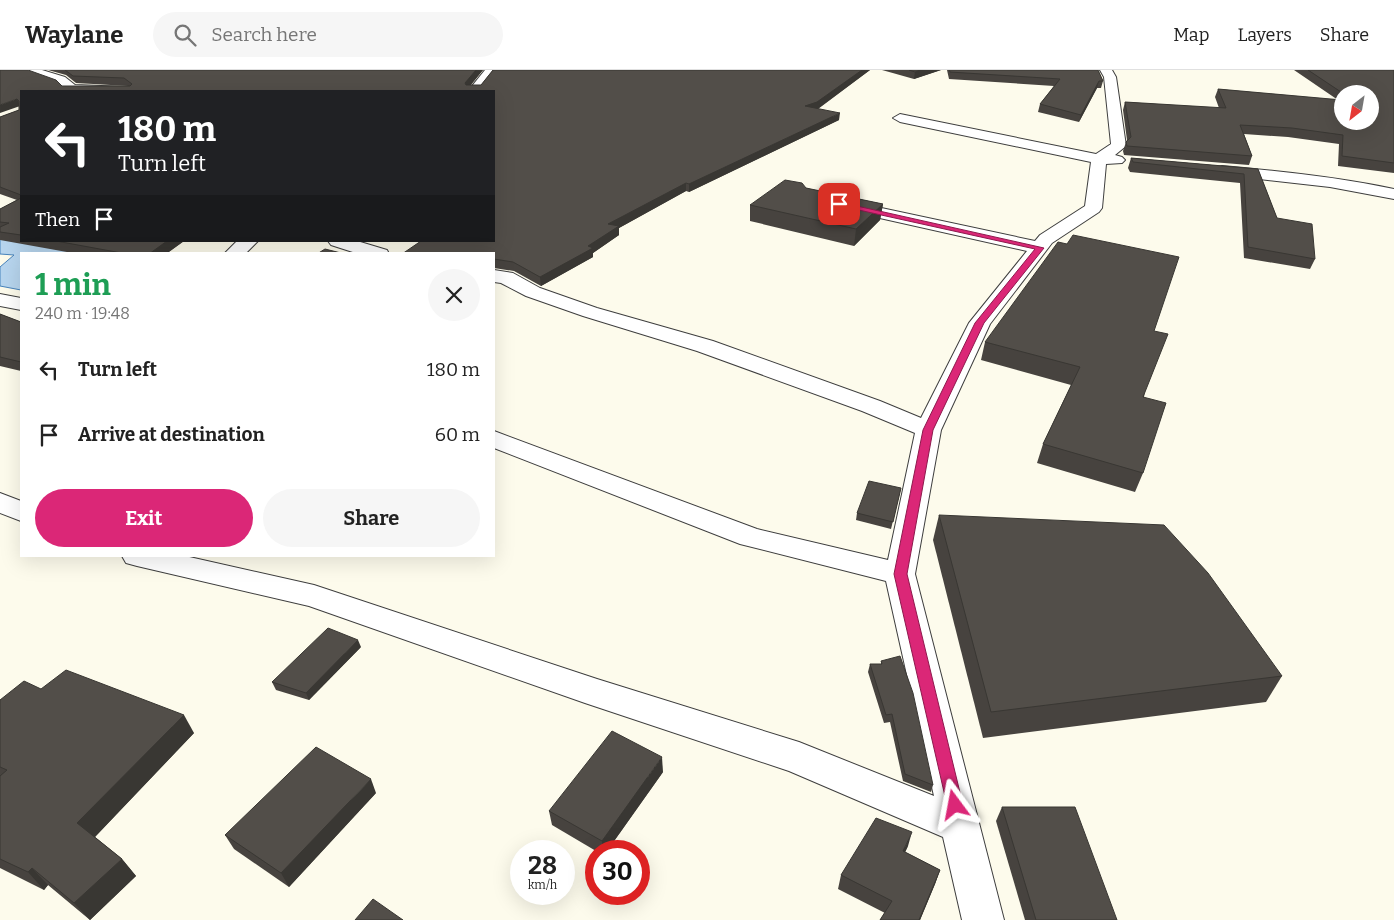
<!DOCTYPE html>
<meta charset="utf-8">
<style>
:root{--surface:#fff;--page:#f6f6f6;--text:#222;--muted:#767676;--line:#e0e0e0;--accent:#db2777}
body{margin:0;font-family:Bitter,serif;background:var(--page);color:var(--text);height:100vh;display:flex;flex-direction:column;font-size:19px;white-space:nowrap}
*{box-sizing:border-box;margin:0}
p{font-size:16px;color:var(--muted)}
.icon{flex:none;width:28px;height:28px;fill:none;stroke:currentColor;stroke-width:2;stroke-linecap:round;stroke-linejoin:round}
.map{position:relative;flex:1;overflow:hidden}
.details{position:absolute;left:20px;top:182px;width:475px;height:305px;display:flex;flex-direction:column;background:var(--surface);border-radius:0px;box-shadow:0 5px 20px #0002}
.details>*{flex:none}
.top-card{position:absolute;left:20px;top:20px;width:475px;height:152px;border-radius:0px;box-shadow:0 5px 20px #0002;background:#202124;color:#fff;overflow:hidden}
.needle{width:32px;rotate:211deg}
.buttons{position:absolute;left:1334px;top:15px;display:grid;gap:10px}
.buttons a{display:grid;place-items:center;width:45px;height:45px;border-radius:50%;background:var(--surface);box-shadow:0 5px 20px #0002;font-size:25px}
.speed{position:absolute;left:510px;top:770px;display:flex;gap:10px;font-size:25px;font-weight:700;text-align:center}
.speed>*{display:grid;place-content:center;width:65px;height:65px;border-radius:50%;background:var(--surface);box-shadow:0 5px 20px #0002;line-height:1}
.speed small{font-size:12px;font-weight:400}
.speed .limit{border:8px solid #d22;background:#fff;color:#111}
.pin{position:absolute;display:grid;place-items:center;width:42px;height:42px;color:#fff;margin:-21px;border-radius:10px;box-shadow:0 2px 8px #0006}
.me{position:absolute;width:55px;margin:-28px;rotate:347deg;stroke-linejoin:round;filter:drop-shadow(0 0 4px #0008)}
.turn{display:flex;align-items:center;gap:18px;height:105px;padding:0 15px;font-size:22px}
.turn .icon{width:65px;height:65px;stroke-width:2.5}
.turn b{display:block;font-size:35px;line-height:42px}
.then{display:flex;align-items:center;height:48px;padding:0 15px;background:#0003;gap:10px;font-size:19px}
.round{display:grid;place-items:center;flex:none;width:52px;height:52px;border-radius:26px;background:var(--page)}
.overview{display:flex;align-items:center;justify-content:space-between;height:85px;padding:0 15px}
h1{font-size:30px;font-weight:700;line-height:38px;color:#1e9e55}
.action{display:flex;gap:10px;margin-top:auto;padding:10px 15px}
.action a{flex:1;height:58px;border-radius:30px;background:var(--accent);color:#fff;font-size:20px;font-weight:700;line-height:58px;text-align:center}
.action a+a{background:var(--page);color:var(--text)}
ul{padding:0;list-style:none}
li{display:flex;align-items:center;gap:15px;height:65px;padding:0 15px}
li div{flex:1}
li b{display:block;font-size:19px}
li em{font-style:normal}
header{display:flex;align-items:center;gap:30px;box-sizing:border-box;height:70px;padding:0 25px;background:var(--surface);border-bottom:1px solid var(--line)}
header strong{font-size:24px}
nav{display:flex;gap:28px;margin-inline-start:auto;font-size:18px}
.search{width:350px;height:45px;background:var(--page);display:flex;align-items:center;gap:12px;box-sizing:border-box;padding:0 18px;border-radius:28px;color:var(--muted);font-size:19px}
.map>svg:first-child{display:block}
</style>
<header>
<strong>Waylane</strong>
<div class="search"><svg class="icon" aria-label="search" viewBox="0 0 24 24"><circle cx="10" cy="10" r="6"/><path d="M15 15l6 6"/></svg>Search here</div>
<nav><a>Map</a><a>Layers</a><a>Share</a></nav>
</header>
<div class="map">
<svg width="1394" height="850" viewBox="0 0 1394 850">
<rect width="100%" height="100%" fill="#fdfbec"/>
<polygon fill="#b7d5ee" stroke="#4783bb" points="0,159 21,171 99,184 21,184 21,220 0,216 0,197 14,185 0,184"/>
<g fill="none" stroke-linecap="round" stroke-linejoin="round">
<g stroke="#3e3e3e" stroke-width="2">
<g id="minor">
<polygon points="24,0 42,0 65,7 75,15 127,17 133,21 65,21 61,18 62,16 26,3"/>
<polygon points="485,0 497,0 481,21 468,21"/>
<polygon points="1100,0 1112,0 1116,7 1126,76 1115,85 1122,87 1125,90 1122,93 1106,94 1102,138 1099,142 1052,173 990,254 941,360 915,504 1004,850 962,850 943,767 789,701 585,633 309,536 137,496 126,493 122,486 185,486 314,515 597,609 799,672 934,726 886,511 740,474 494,378 494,361 757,459 888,490 915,363 862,341 697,281 583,246 526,226 501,213 494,212 494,200 513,203 540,218 597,238 713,271 880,331 921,348 969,253 1027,181 844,140 838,139 835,135 838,131 844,130 1035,171 1040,165 1085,136 1091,92 900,52 893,48 900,44 1096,84 1111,74 1104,7"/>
<path d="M1222,96C1280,101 1337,107 1394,119V129L1330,117L1216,104L1214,101L1216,98Z"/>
<polygon points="237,171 258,171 245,184 224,184"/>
<polygon points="328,171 357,171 387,180 389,184 359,184 331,175"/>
<polygon points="0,224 21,228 21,240 0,236"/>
<polygon points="0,423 21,431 21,451 0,443"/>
</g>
</g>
<use href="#minor" fill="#fff" fill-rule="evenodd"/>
</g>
<g fill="#47433f" fill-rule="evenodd">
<polygon points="0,0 62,16 128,16 76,13 66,5 48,0 483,0 470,15 481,15 493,0 870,0 818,39 839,50 689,122 686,121 619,158 619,165 593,183 593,187 541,216 514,201 494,198 494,200 494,21 21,21 21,171 184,171 166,184 78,184 0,170 0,139 17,130 0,124 0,47 19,40 19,37"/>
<polygon points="882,0 941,0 914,9"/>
<polygon points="947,0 1098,0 1103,11 1101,18 1097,18 1079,52 1038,42 1040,34 1054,16 949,9"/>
<path d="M1294,0H1394V103L1338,96L1339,74L1288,67L1244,64L1252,86L1249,95L1124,85L1123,81L1126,72L1127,70L1123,40L1125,32L1219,38L1215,27L1218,19L1338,30ZM1342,24H1370L1342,51Z"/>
<polygon points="1131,88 1258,99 1277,148 1315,189 1310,199 1244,188 1240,113 1130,102 1128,98"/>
<polygon points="806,118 883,134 880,150 854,176 750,151 750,135"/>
<polygon points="0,244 21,252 21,301 0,296"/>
<polygon points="1154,261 1144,327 1143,403 1135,422 1037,393 1043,374 1071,315 981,290 985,272"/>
<polygon points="901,418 891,459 856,450 857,443"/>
<polygon points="939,445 1282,606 1266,632 983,668 933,470"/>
<polygon points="361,577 309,630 276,620 272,612"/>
<polygon points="881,591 933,715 931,722 903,711 890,652 884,653 868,602 870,594 881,594"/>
<polygon points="41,619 194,663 95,767 122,789 136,806 90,850 48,815 44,820 0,798 0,630"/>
<polygon points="663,702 607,781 596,781 552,755 549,741"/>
<polygon points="376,723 289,817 234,779 225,765"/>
<polygon points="1002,737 1117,850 1025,850 996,751"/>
<polygon points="908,776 905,782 940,800 935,814 920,850 880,850 885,843 838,819 841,805"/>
</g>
<g fill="#393733">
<polygon points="476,0 483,0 467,20 465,13"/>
<polygon points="862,0 870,0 816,40 805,36"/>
<polygon points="920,0 941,0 914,9 915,2"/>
<polygon points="1099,11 1097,18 1079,52 1081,45"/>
<polygon points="17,29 20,36 0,43 0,35"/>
<polygon points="840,43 839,50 689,122 689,114"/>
<polygon points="686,113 686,121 619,158 619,165 593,183 593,187 541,216 540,207 588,176 608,154"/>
<polygon points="883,134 880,150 854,176 856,159"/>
<polygon points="167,171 184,171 166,184 149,184"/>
<polygon points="358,570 361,577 309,630 306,623"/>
<polygon points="184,645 194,663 92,770 77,753"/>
<polygon points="662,687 663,702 607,781 603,781 602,771"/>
<polygon points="371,709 376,723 289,817 281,803"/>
<polygon points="912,762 908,776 899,795 903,781"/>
<polygon points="122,789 136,806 90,850 74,833"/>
<polygon points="32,798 48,815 44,820 28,802"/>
<polygon points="940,800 935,814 920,850 919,850"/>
</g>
<g fill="#524e49" stroke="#393733">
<polygon points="0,0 28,0 56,10 62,16 130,16 132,14 124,8 73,6 65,0 476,0 465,13 466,15 481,15 493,0 862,0 817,32 805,36 840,43 689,114 686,113 608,154 619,156 588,176 593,178 540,207 513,192 494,189 494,184 402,184 421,171 494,171 494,21 21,21 21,125 0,117 0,47 19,40 19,31 17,29 0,35"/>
<polygon points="909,0 920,0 915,2"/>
<polygon points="949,0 1098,0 1103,11 1099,11 1081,45 1040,34 1060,9 950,2"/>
<polygon points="1308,0 1394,0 1394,93 1342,86 1343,65 1292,58 1240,55 1252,86 1127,76 1126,72 1131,67 1125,32 1226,38 1218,19 1342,30 1342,51 1370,51 1370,24 1344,24"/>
<polygon points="1131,88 1258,99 1277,148 1312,154 1315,189 1248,177 1244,104 1133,92"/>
<polygon points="785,110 802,113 806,118 883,134 856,159 750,135"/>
<polygon points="21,128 21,165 0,162 0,157 9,153 0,152 0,139"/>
<polygon points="1073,165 1179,187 1154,261 1168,264 1143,327 1166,333 1143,403 1043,374 1080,297 985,272 1058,172 1067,174"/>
<polygon points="56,171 167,171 149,184 127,184"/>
<polygon points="325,179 345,184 317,184"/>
<polygon points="0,244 21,252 21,292 0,287"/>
<polygon points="869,411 901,418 893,452 857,443"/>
<polygon points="939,445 1164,455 1208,503 1282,606 991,642"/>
<polygon points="328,558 358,570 306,623 272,612"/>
<polygon points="900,586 913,623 933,715 905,704 892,644 886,645 870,594 882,594 881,591"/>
<polygon points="66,600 184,645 77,753 122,789 74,833 32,798 28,802 0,789 0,706 7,700 0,697 0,630 24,611 41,619"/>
<polygon points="612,661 662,687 602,771 549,741"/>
<polygon points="316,677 371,709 281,803 225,765"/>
<polygon points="1002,737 1075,737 1117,850 1036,850"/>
<polygon points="876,748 912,762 903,781 940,800 919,850 880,850 892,831 841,805"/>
<polygon points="373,829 403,850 355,850"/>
</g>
<polygon fill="#db2777" stroke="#8e194d" points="839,132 1044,178 984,253 933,360 907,504 963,735 960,740 955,743 949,740 947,735 894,504 923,360 975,253 1035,179 836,135 835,134"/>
</svg>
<div class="buttons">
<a><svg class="needle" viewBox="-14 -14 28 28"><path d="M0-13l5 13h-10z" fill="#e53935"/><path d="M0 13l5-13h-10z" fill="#767676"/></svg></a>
</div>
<div class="speed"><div>28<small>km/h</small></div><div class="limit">30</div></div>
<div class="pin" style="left:839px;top:134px;background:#d93025"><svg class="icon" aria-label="arrive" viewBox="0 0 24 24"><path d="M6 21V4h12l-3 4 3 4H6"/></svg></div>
<svg class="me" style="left:955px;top:735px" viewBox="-20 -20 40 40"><path d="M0-17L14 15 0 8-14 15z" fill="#db2777" stroke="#fff" stroke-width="4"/></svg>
<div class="top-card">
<div class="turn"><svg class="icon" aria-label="left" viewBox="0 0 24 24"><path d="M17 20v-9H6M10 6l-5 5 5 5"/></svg><div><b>180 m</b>Turn left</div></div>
<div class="then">Then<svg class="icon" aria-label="arrive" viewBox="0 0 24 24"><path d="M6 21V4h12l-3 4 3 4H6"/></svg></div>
</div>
<section class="details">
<div class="overview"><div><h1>1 min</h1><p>240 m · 19:48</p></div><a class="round"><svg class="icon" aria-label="close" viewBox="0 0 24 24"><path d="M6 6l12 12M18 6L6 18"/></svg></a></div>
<ul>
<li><svg class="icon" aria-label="left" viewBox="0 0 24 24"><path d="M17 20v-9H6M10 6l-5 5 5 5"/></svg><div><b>Turn left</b></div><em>180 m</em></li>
<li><svg class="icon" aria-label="arrive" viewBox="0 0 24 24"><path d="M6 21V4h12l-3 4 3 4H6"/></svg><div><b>Arrive at destination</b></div><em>60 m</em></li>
</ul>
<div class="action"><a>Exit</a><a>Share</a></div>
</section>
</div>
